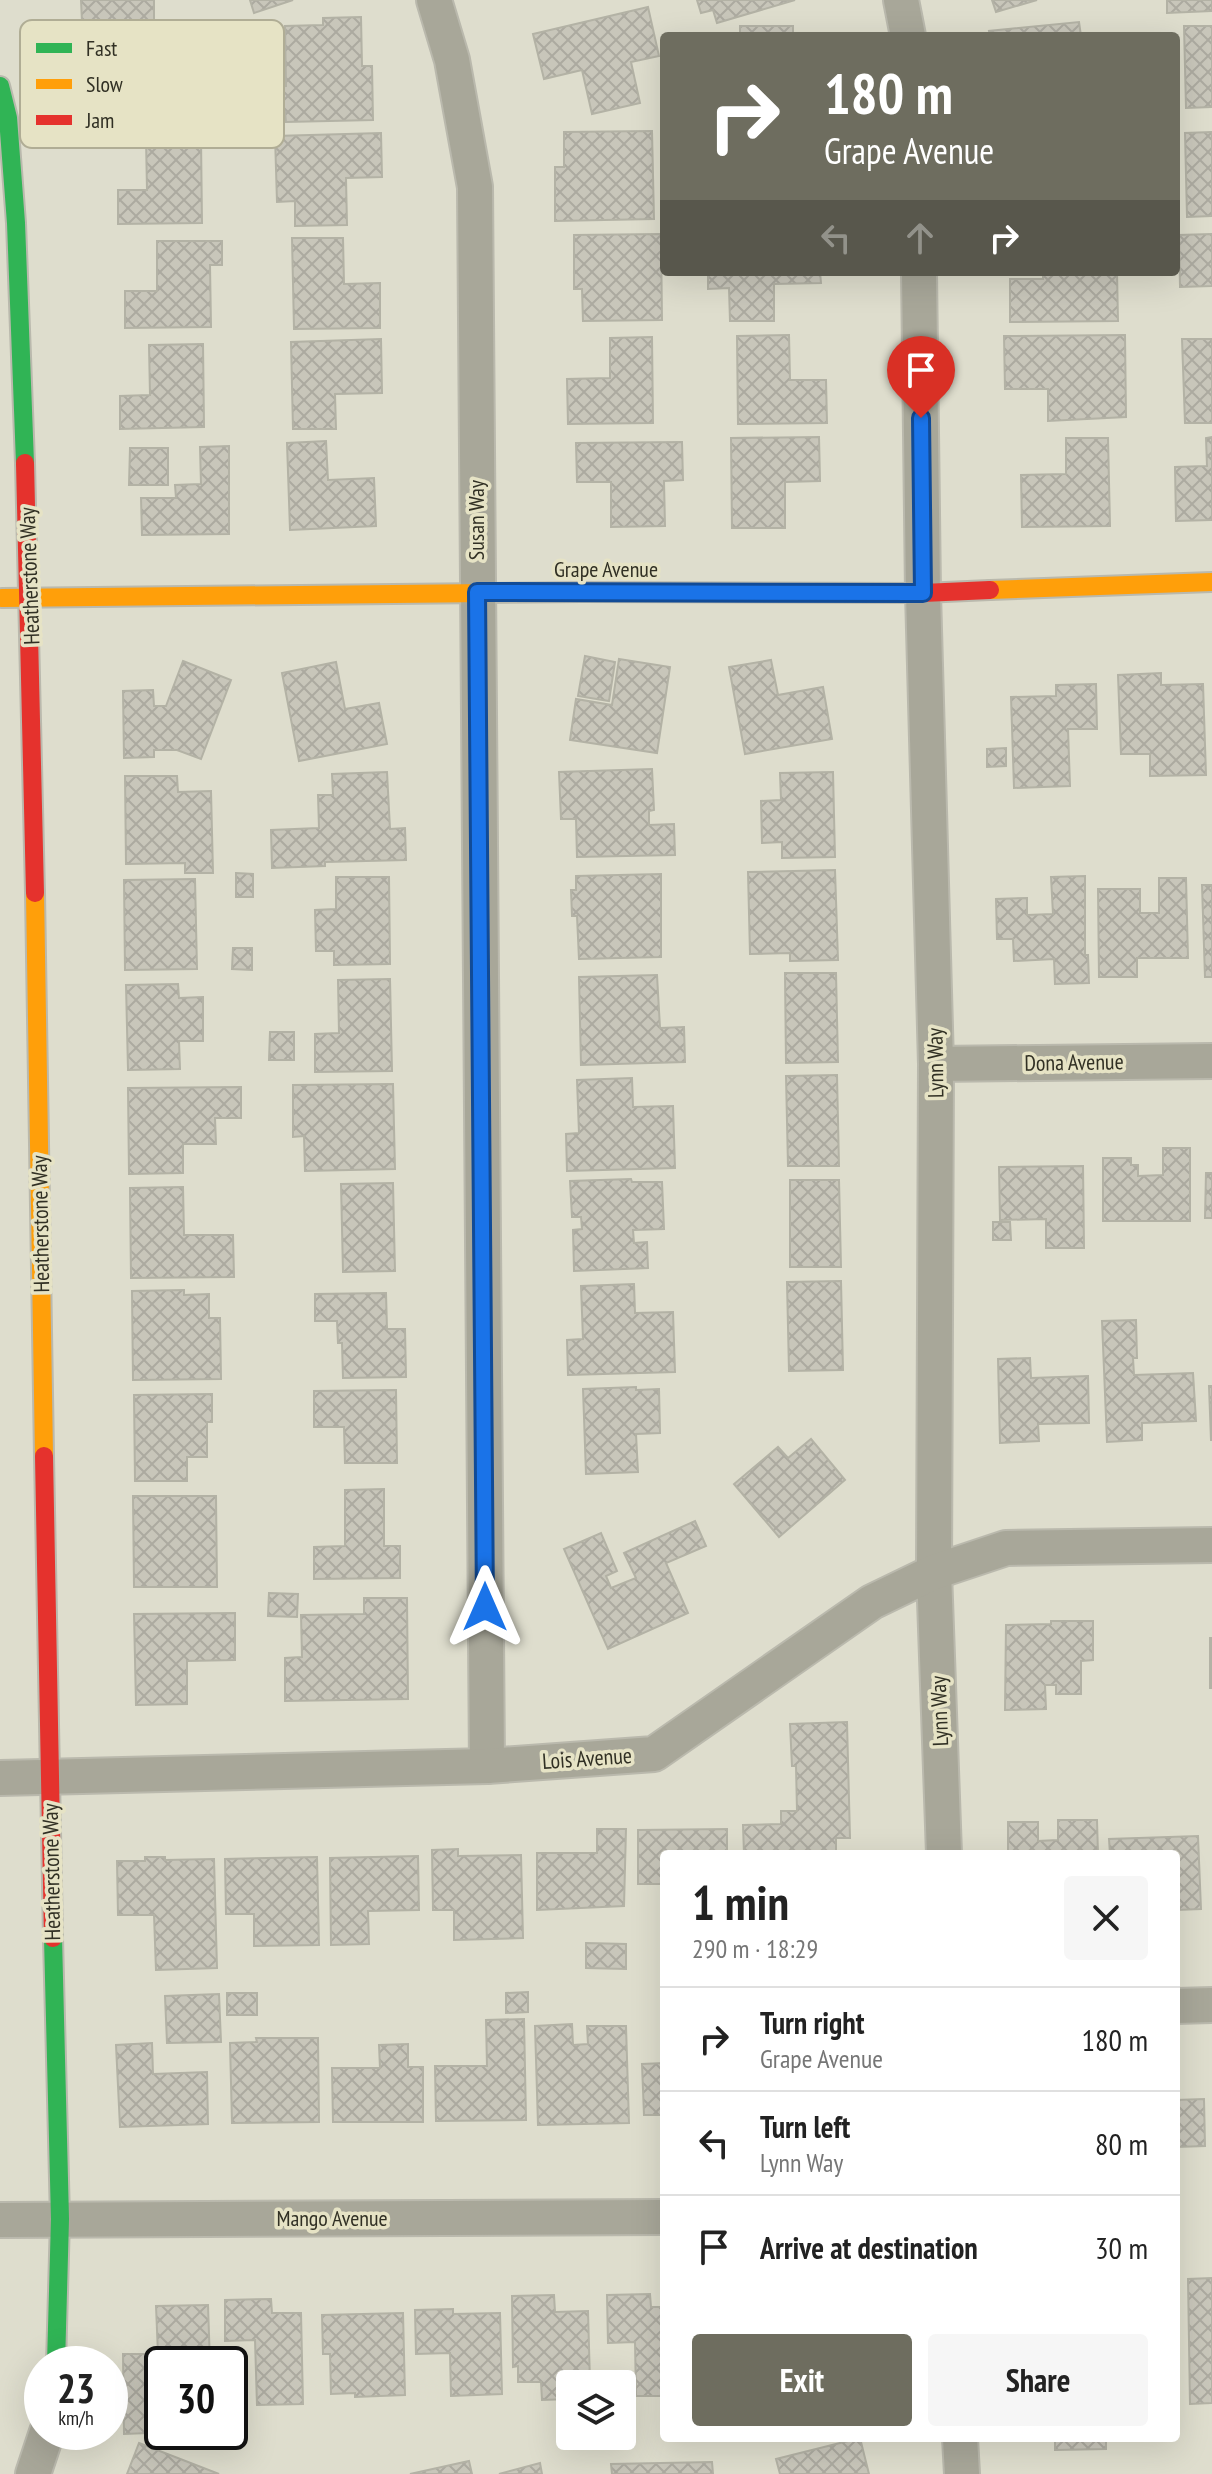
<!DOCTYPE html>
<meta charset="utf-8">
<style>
:root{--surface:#fff;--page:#f6f6f6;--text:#222;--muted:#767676;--line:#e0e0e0;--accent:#6e6d5f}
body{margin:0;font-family:"PT Sans Narrow",sans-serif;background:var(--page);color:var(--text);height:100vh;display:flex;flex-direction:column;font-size:30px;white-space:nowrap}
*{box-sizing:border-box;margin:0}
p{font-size:26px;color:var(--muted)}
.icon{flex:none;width:44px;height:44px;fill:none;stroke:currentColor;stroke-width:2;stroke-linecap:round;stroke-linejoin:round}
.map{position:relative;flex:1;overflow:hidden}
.panel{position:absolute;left:660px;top:1850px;width:520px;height:592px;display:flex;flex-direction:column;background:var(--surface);border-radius:8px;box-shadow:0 8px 32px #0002}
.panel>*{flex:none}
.banner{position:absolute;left:660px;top:32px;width:520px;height:244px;border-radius:8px;box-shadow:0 8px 32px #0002;background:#6e6d5f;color:#fff;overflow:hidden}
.fabs{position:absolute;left:556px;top:2370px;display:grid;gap:16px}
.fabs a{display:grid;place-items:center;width:80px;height:80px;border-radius:8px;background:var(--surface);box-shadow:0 8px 32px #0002;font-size:40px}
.speed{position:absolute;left:24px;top:2346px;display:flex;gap:16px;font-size:40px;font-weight:700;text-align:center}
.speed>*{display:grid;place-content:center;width:104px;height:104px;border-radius:50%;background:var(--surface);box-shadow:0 8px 32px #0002;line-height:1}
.speed small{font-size:20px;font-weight:400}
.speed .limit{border:4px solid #111;border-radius:12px;background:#fff;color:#111}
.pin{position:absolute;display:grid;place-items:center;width:68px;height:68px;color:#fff;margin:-82px -34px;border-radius:50% 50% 50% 0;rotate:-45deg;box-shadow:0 0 8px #0007}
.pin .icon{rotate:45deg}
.me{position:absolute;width:88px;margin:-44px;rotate:0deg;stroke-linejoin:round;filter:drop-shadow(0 0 6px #0008)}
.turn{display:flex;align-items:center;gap:28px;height:168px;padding:0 32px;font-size:36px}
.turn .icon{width:104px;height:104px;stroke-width:2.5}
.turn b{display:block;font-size:56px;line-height:68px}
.lanes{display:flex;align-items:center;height:76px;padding:0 32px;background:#0003;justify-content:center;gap:40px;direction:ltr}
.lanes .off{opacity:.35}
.round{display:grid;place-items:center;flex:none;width:84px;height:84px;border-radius:8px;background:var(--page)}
.headline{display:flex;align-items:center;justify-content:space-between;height:136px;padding:0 32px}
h1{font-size:48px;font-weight:700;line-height:60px}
.action{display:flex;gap:16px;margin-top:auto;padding:16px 32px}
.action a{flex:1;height:92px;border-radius:8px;background:var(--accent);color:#fff;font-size:32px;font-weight:700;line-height:92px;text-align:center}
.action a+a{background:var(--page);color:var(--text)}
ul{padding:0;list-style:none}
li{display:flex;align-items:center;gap:24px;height:104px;padding:0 32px;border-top:2px solid var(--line)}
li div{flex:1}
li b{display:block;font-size:30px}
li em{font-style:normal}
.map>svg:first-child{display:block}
</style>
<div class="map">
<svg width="1212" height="2474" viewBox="0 0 1212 2474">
<defs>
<pattern id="building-cross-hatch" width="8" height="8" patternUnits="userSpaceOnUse" patternTransform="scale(2)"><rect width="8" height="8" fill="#c8c6ba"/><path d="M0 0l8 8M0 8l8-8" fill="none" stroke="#acaaa0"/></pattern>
</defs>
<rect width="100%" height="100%" fill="#deddcd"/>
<g fill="url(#building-cross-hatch)" stroke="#b3b2a5" stroke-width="2">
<polygon points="81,0 154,0 154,21 82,22"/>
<polygon points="250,0 293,0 254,13"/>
<polygon points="697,0 795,0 717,23 713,10 701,13"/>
<polygon points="992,0 1037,0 996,12"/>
<polygon points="1167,0 1212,0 1212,11 1167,13"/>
<polygon points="648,7 659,56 631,62 640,103 592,114 582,70 544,79 533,34"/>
<polygon points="361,17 362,66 372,66 373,120 286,122 285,112 265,113 264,87 286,86 285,26 323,25 323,18"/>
<polygon points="1079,22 1081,36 990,36 989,31"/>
<rect x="740" y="26" width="53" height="10"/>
<polygon points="1184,26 1212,26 1212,107 1186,108"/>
<polygon points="652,131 654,219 555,221 555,167 564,167 564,132"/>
<polygon points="1212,132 1212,216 1187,217 1185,133"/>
<polygon points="381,133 382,177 346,178 347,225 295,226 295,201 277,202 275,136"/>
<polygon points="201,138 202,223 118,224 118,190 147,190 146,139"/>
<polygon points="661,234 662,320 583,321 582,289 574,289 574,235"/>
<polygon points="1212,234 1212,286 1180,287 1179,235"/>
<polygon points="292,238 343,238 344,284 380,283 380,328 294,329"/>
<polygon points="157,241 222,241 222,265 210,265 211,327 125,328 125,291 157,291"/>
<polygon points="708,272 820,272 821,283 774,284 774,321 730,321 729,288 708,289"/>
<polygon points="1043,272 1117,272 1118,321 1010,322 1010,279 1043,279"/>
<polygon points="789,335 790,380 826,380 827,423 738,424 737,336"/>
<polygon points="1125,335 1126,417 1048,421 1048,389 1005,389 1004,336"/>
<polygon points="652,337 653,423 568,424 567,379 610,378 610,338"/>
<polygon points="381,339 382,393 335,394 336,429 293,429 291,342"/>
<polygon points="1182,339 1212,339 1212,423 1185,423"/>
<polygon points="203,344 204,427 120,429 120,396 150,395 149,345"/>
<polygon points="819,437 820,481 785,482 785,528 732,528 731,438"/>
<polygon points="1212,437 1212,520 1176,521 1175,467 1207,466 1206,438"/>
<polygon points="1066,438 1108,438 1110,526 1022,527 1021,475 1066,474"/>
<polygon points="326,441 328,480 374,478 376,526 290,530 287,443"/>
<polygon points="682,442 683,480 664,481 665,526 611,527 611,482 577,482 576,443"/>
<polygon points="229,446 229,534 142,535 141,498 176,498 175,485 201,484 200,447"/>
<polygon points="130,448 168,448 168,485 129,485"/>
<polygon points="585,656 615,662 609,701 578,696"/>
<polygon points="619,659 670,667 657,753 570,740 576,699 612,705"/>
<polygon points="771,660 778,695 823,687 832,739 745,754 729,667"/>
<polygon points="183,661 231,680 201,759 177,750 154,750 154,757 124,758 123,691 153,690 154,706 166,706"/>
<polygon points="336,662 345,709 379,703 387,744 299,761 282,673"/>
<polygon points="1161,673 1161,685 1203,684 1206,775 1150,776 1150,754 1121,754 1118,675"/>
<polygon points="1096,684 1097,729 1068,729 1070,786 1014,788 1011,697 1056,696 1056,685"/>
<polygon points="1006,748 1006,766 987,767 987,749"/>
<polygon points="652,769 654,810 649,811 649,825 674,824 675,855 577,857 576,819 561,819 559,772"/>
<polygon points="387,772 390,829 405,828 406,860 325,862 325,866 272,868 271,830 319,828 318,795 333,795 332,774"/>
<polygon points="833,772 835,857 782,858 782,842 762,843 761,801 781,800 780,773"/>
<polygon points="125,776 177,776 178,792 211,791 213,873 185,873 185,863 126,864"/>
<polygon points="835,870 838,960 790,961 790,953 750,954 748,872"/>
<polygon points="236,873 253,874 253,897 236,897"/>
<polygon points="661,874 661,957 579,959 577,916 572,916 571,890 576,890 576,876"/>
<polygon points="1085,876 1085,955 1088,955 1089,983 1055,984 1054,959 1014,961 1013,939 997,939 996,899 1027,898 1027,915 1053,914 1051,877"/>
<polygon points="336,877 389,877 390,964 334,965 334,951 316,951 315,910 336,909"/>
<polygon points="1159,878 1186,878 1188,958 1137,958 1137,977 1099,977 1098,889 1140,889 1140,913 1159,913"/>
<polygon points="195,879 197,969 125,970 124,880"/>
<polygon points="1202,885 1212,885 1212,977 1205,977"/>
<polygon points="233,948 252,948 252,970 232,969"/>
<polygon points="785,973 836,973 838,1062 786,1063"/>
<polygon points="657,975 660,1028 684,1027 685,1062 581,1065 579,977"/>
<polygon points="390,979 392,1071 315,1072 315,1034 339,1033 338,980"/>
<polygon points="178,984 179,998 203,997 203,1041 179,1041 180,1069 128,1070 126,985"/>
<polygon points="270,1032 294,1032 294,1060 269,1060"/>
<polygon points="837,1075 839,1166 788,1166 786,1076"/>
<polygon points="632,1078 633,1107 673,1106 675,1168 567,1171 566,1134 579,1133 577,1080"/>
<polygon points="393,1084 395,1169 305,1171 304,1136 293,1137 293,1085"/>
<polygon points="241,1087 241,1118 215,1118 216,1144 183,1144 183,1173 129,1174 128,1088"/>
<polygon points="1163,1148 1190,1148 1190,1221 1103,1221 1103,1158 1131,1158 1131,1165 1138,1165 1138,1176 1163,1175"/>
<polygon points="1083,1166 1084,1248 1046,1248 1046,1219 1000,1220 999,1167"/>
<polygon points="1206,1173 1212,1173 1212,1218 1205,1218"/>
<polygon points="631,1179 632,1182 662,1182 664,1229 633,1230 634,1243 647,1242 648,1268 574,1271 573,1230 582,1229 581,1217 572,1217 570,1181"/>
<polygon points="790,1180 839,1180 841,1267 790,1267"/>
<polygon points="393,1183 395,1271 343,1272 341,1184"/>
<polygon points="183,1187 184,1235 233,1235 234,1277 131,1278 130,1188"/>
<polygon points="993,1222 1010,1222 1011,1240 993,1240"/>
<polygon points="841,1281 843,1370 789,1371 787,1282"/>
<polygon points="634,1284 635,1313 673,1312 675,1372 568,1375 567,1340 583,1339 581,1286"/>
<polygon points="184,1290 184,1295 209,1294 209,1318 220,1318 221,1379 133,1380 132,1291"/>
<polygon points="386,1293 387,1329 405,1329 406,1377 343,1378 342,1343 338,1343 337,1321 315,1321 315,1294"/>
<polygon points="1136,1320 1137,1358 1133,1358 1134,1375 1193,1373 1196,1421 1142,1423 1142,1440 1107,1442 1102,1321"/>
<polygon points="1030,1358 1031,1378 1088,1376 1089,1423 1038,1424 1039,1441 1000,1443 998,1359"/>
<polygon points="1209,1386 1212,1386 1212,1440 1211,1440"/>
<polygon points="636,1387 636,1390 659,1389 660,1433 636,1434 638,1472 586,1474 583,1389"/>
<polygon points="396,1390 397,1463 345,1463 344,1427 314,1427 314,1391"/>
<polygon points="212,1394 212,1422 207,1422 207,1457 187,1457 187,1481 135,1481 134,1395"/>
<polygon points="811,1439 845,1480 779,1537 734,1484 778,1447 788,1458"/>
<polygon points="384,1489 384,1546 400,1546 400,1578 314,1579 314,1547 345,1546 345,1490"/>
<polygon points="133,1496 216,1496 217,1587 134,1587"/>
<polygon points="695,1521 706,1546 666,1563 688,1613 608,1649 564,1549 601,1533 617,1571 606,1576 611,1588 636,1578 624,1553"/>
<polygon points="269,1593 298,1594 297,1617 268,1616"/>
<polygon points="364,1598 407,1598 408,1699 285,1701 285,1658 302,1657 301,1615 364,1614"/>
<polygon points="235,1613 235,1660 187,1661 187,1704 136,1705 134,1614"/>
<polygon points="1051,1621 1093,1621 1093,1660 1081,1661 1081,1694 1056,1694 1056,1685 1045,1685 1046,1709 1005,1710 1006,1625 1051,1624"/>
<rect x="1210" y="1638" width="2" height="50"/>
<polygon points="847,1722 850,1838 836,1838 836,1854 744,1854 743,1825 781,1824 781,1811 797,1811 796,1766 792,1766 790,1724"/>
<polygon points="1058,1820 1097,1820 1098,1854 1008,1854 1008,1822 1038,1822 1038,1841 1058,1840"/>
<polygon points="597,1829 626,1829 624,1906 537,1910 537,1853 597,1853"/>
<polygon points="727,1829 727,1854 664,1854 664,1884 638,1884 638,1830"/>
<polygon points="1198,1836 1201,1909 1176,1910 1176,1854 1110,1854 1109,1839"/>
<polygon points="458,1849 458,1856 521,1855 523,1938 454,1940 454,1910 433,1910 432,1850"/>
<polygon points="418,1856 419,1910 368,1911 369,1944 331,1945 330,1858"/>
<polygon points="145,1857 165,1857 165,1860 214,1859 217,1968 156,1970 154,1915 118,1915 117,1861 145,1861"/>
<polygon points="317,1857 319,1945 254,1946 254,1914 226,1914 225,1859"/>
<polygon points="586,1943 626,1944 626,1969 586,1968"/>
<polygon points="528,1992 528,2012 506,2013 506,1993"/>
<rect x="227" y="1993" width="30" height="22"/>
<polygon points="219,1994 221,2042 167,2043 165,1996"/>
<polygon points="524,2019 526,2120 436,2121 435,2066 487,2066 486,2020"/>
<polygon points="572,2024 573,2045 588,2044 587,2026 626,2026 629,2123 538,2125 535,2026"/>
<polygon points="256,2038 318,2038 319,2122 232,2123 230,2043 257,2042"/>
<polygon points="152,2043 153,2074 207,2072 208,2124 120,2127 116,2045"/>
<polygon points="408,2044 408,2067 423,2067 423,2122 333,2122 332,2068 380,2068 379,2045"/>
<polygon points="664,2063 664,2115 644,2115 642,2064"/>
<polygon points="1204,2099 1205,2146 1176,2147 1176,2100"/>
<polygon points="1212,2278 1212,2403 1190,2404 1188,2279"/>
<polygon points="650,2294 651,2307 661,2307 661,2311 664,2311 664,2396 636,2396 635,2342 608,2343 607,2295"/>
<polygon points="554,2295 555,2312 588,2311 590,2382 602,2382 602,2384 570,2384 570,2399 542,2400 541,2382 518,2382 518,2366 513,2367 512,2296"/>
<polygon points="271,2299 272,2313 301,2313 303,2404 257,2405 255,2340 225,2341 225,2300"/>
<polygon points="208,2305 210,2364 162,2364 162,2432 174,2432 124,2434 123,2354 158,2354 156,2306"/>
<polygon points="453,2309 453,2314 500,2313 502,2394 451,2396 450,2353 416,2354 415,2310"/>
<polygon points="403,2313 405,2395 355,2397 355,2393 331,2394 330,2354 323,2354 322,2315"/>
<polygon points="860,2438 869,2474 780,2474 776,2459"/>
<polygon points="1055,2438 1106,2438 1106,2449 1055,2450"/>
<polygon points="139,2443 219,2474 127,2474"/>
<polygon points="469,2461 472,2474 410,2474"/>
<polygon points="712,2462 713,2474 612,2474 611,2464"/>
<polygon points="540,2463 542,2474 499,2474"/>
</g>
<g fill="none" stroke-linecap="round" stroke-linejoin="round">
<g stroke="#bab9ad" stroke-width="38">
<g id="street">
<polyline points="434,0 452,60 475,187 487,1766"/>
<polyline points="901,0 908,36"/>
<polyline points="919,272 923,593 936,1064 934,1572 944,1854"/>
<polyline points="936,1064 1212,1061"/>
<polyline points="0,1778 487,1766 654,1754 872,1602 934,1572 1006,1548 1212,1545"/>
<polyline points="1176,2006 1212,2005"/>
<polyline points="0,2220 664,2217"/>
<polyline points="960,2438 962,2474"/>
<polyline points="33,2474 47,2432"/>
</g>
</g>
<g stroke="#bab9ad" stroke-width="22">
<g id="fast">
<polyline points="0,86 8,118 16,223 25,463"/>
<polyline points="53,1938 60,2219 56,2364"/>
</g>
</g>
<g stroke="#bab9ad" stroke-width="22">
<g id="slow">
<polyline points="990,590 1212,582"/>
<polyline points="2,598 581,592"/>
<polyline points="35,893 44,1456"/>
</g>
</g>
<g stroke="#bab9ad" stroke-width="22">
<g id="jam">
<polyline points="25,463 35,893"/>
<polyline points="581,592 923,593 990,590"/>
<polyline points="44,1456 53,1938"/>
</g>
</g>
<use href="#street" stroke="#a8a799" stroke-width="34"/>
<use href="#fast" stroke="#30b455" stroke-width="18"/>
<use href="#slow" stroke="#ff9f0a" stroke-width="18"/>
<use href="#jam" stroke="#e5322d" stroke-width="18"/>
</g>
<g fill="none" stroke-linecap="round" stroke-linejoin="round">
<g stroke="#114b97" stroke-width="20">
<polyline id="route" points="485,1607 477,592 923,593 921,418"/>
</g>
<use href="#route" stroke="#1a73e8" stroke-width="14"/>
</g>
<g text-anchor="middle" stroke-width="7" stroke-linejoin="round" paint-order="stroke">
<g font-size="22" fill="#313024" stroke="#e6e3c5">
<text transform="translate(476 520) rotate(-90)" y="8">Susan Way</text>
<text x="606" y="577">Grape Avenue</text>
<text transform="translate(29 576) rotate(-92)" y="8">Heatherstone Way</text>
<text transform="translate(1074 1062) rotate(-1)" y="8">Dona Avenue</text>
<text transform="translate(935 1063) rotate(-91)" y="8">Lynn Way</text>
<text transform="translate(40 1224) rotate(-91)" y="8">Heatherstone Way</text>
<text transform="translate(939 1711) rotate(-92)" y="8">Lynn Way</text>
<text transform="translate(587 1758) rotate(-4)" y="8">Lois Avenue</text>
<text transform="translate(51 1872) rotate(-91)" y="8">Heatherstone Way</text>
<text x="332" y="2226">Mango Avenue</text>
</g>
</g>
<rect x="20" y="20" width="264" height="128" rx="12" fill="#e6e3c5" stroke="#b0ad95" stroke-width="2"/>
<rect x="36" y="43" width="36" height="10" fill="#30b455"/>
<rect x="36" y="79" width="36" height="10" fill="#ff9f0a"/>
<rect x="36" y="115" width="36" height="10" fill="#e5322d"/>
<g font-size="22" fill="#313024">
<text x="86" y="56">Fast</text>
<text x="86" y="92">Slow</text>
<text x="86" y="128">Jam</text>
</g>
</svg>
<div class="fabs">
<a><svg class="icon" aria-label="layers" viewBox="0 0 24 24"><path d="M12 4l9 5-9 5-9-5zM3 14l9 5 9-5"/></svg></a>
</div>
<div class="speed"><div>23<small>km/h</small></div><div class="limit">30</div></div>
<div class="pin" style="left:921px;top:418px;background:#d93025"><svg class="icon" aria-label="arrive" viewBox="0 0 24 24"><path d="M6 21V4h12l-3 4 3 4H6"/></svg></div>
<svg class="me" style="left:485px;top:1607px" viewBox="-20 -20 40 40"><path d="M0-17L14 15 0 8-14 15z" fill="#1a73e8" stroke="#fff" stroke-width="4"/></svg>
<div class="banner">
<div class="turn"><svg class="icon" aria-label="right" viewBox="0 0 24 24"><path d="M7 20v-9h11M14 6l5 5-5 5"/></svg><div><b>180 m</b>Grape Avenue</div></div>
<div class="lanes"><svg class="icon off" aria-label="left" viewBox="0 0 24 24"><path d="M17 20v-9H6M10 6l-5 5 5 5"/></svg><svg class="icon off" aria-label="ahead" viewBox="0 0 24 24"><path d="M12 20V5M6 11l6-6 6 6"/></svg><svg class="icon" aria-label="right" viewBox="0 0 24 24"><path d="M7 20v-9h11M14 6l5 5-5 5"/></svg></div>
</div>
<section class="panel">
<div class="headline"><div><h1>1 min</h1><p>290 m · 18:29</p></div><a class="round"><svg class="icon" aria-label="close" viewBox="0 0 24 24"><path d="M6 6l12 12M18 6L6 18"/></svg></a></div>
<ul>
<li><svg class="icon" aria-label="right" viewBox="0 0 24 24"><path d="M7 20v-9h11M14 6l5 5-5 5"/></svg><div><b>Turn right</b><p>Grape Avenue</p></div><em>180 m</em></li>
<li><svg class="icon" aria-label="left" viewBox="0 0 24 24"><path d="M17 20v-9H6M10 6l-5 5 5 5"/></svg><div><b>Turn left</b><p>Lynn Way</p></div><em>80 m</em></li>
<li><svg class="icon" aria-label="arrive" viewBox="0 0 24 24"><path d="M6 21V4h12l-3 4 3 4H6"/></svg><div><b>Arrive at destination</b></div><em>30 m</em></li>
</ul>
<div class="action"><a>Exit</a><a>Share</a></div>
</section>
</div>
